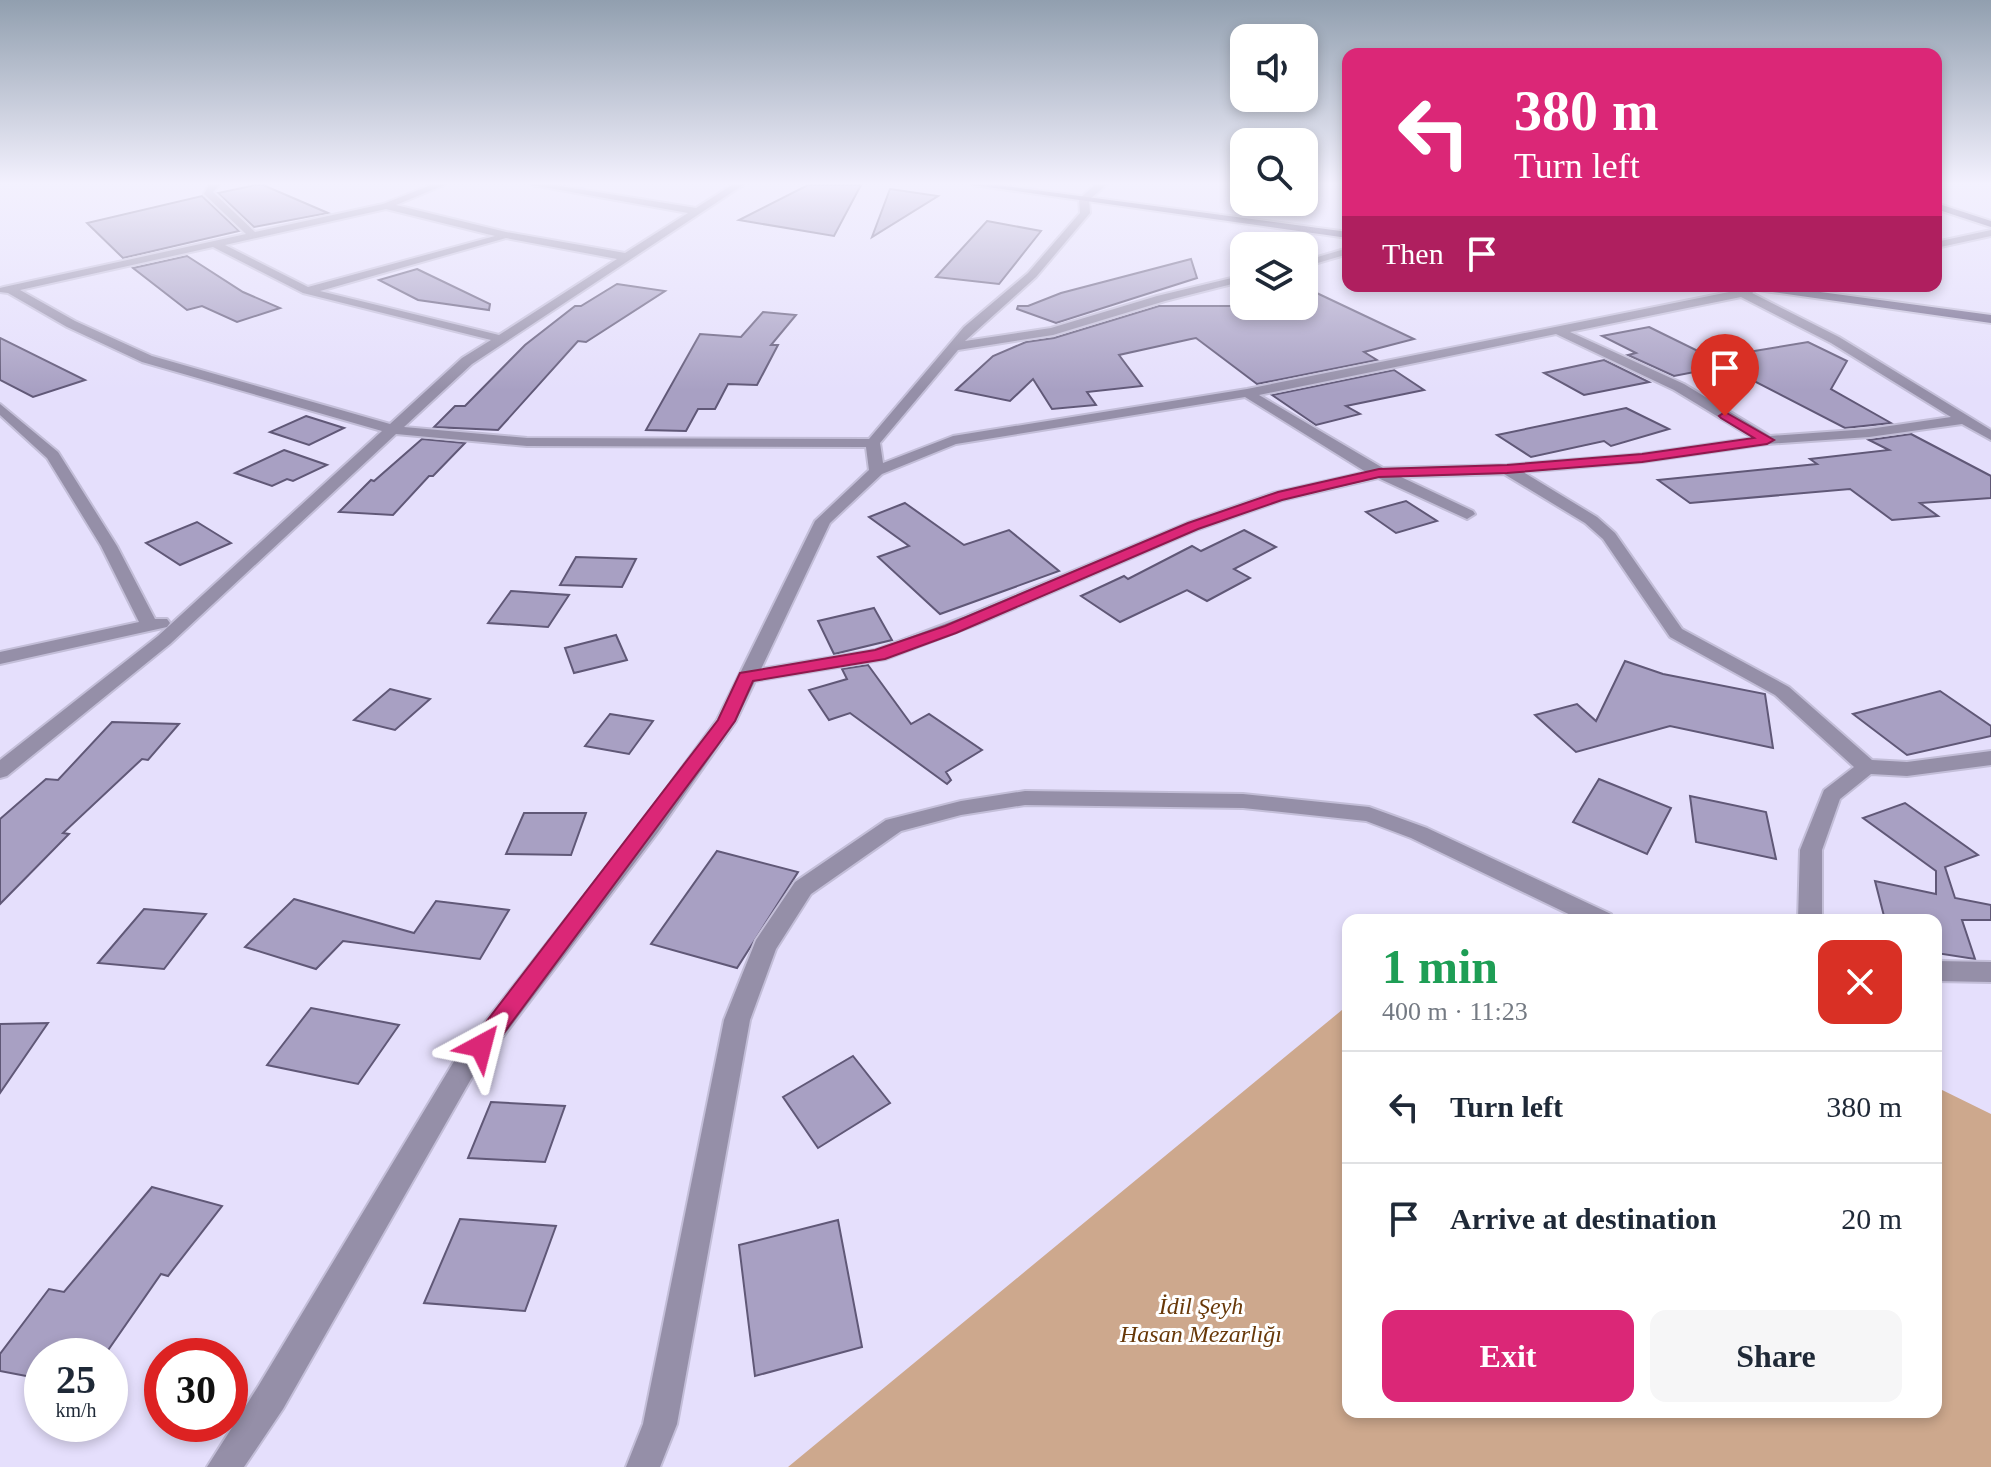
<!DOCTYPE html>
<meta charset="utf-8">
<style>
:root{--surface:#fff;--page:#f6f6f7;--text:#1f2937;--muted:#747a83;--line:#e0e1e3;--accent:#db2777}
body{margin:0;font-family:"Times New Roman",serif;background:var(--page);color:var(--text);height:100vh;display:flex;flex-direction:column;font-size:30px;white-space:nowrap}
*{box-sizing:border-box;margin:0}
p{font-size:26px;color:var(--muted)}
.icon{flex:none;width:44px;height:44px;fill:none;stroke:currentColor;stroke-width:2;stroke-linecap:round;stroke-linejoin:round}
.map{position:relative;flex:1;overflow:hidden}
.details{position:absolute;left:1342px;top:914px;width:600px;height:504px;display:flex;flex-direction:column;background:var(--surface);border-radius:16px;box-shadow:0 4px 12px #0003}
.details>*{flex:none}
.banner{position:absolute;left:1342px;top:48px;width:600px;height:244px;border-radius:16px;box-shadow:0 4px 12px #0003;background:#db2777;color:#fff;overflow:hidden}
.controls{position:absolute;left:1230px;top:24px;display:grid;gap:16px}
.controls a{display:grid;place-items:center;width:88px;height:88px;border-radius:16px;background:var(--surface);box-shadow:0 4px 12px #0003;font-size:40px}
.speed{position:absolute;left:24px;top:1338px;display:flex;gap:16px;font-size:40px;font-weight:700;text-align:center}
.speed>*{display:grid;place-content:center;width:104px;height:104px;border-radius:50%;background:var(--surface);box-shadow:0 4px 12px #0003;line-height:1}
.speed small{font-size:20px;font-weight:400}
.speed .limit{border:12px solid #d22;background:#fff;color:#111}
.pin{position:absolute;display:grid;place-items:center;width:68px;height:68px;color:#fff;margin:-82px -34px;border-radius:50% 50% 50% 0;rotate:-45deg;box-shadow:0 0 8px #0007}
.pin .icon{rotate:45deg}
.me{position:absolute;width:88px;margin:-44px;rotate:38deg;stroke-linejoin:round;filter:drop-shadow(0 0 6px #0008)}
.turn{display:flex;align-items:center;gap:28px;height:168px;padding:0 40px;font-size:36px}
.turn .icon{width:104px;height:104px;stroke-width:2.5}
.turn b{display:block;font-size:56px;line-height:68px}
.then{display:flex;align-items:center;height:76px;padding:0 40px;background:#0003;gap:16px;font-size:30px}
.round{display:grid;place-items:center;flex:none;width:84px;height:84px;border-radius:16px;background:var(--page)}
.headline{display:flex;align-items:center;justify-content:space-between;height:136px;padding:0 40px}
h1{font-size:48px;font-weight:600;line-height:60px;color:#1e9e55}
.primary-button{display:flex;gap:16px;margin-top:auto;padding:16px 40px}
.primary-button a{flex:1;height:92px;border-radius:16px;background:var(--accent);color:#fff;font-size:32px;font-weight:600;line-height:92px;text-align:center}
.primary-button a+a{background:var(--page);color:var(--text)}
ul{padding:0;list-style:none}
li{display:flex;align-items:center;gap:24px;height:112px;padding:0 40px;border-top:2px solid var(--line)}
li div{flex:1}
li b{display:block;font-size:30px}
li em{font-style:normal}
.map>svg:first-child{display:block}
</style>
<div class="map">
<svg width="1991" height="1467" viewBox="0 0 1991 1467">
<rect width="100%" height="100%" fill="#e5dffc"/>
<polygon fill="#cda88d" points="1348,1005 1348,1412 1936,1412 1936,1087 1991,1114 1991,1467 788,1467"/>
<g fill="#a8a0c3" stroke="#605877" stroke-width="2">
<polygon points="256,185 263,185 328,213 254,227 218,193"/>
<polygon points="808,185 861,185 834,236 739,220"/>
<polygon points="890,189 938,196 872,237"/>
<polygon points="202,196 239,231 123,258 87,223"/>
<polygon points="987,221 1041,231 999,284 936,277"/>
<polygon points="187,256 243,292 280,308 237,322 202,306 187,310 133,268"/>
<polygon points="1191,259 1197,278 1056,323 1017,309 1018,306 1028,306 1061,293"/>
<polygon points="417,269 490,304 489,310 418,300 379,280"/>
<polygon points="617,284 665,291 586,342 578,341 498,430 434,427 455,406 465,406 525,345 575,306 581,306"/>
<polygon points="1304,287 1414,339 1364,352 1377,360 1257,384 1196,338 1191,339 1119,355 1142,386 1087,392 1096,405 1052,409 1033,379 1010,401 956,390 993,356 1026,342 1054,338 1159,306 1304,306"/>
<polygon points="763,312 796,315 771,345 778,345 757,385 728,384 715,409 698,409 686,431 646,430 700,334 741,337"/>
<polygon points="1649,327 1712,358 1808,342 1847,361 1831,389 1891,423 1845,428 1725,366 1674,376 1628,355 1636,353 1602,336"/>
<polygon points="0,338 85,380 33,397 0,380"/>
<polygon points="1604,360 1649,382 1584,395 1544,373"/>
<polygon points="1394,370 1424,390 1346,406 1360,414 1316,425 1272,395"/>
<polygon points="1626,408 1669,429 1611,446 1604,441 1531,457 1497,435"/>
<polygon points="306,416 344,428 309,445 270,432"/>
<polygon points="1911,434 1991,476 1991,498 1920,503 1938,516 1892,520 1850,489 1690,503 1658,480 1817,464 1810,459 1889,450 1869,440"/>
<polygon points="422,439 465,443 433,476 429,476 393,515 339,512 371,480 374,481"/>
<polygon points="284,450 327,465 293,481 287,479 272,486 235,473"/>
<polygon points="1406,501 1437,521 1396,533 1366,512"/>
<polygon points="905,503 964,545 1009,530 1059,571 940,614 878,557 909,546 869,517"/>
<polygon points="197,522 231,543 180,565 146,543"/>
<polygon points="1244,530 1276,547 1234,569 1250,578 1207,601 1187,590 1120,622 1081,596 1124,576 1128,579 1192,546 1201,551"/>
<polygon points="576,557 636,559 622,587 560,585"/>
<polygon points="511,591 569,595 548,627 488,623"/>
<polygon points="874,608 892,640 834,654 818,621"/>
<polygon points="616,635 627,660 574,673 565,648"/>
<polygon points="1625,661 1663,674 1765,694 1773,748 1670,726 1576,752 1535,715 1577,704 1596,721"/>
<polygon points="868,665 911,724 929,714 982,750 946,772 951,780 947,784 850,713 829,720 809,690 847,679 842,669"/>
<polygon points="390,689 430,699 395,730 354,720"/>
<polygon points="1940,691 1991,726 1991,736 1907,755 1853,714"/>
<polygon points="610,714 653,721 629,754 585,746"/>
<polygon points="112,722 179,724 148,760 142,759 63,833 69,834 0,904 0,819 46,779 58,780"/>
<polygon points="1599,779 1671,808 1647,854 1573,822"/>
<polygon points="1690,796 1766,812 1776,859 1696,842"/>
<polygon points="1905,803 1978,855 1945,867 1955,898 1991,905 1991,920 1962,920 1975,959 1936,953 1936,920 1885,920 1875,881 1936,894 1936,871 1863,818"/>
<polygon points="524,813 586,813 571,855 506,854"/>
<polygon points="717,851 798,872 737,968 651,944"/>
<polygon points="294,899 414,933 436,901 509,910 480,959 343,941 316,969 245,947"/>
<polygon points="144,909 206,914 164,969 98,963"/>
<polygon points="311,1008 399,1025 358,1084 267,1065"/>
<polygon points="48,1023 0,1093 0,1024"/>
<polygon points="853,1056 890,1103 818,1148 783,1097"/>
<polygon points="491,1102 565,1106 545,1162 468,1158"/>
<polygon points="152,1187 222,1206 168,1276 161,1274 104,1356 42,1356 42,1379 0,1371 0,1354 49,1289 64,1292"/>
<polygon points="460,1219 556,1226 525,1311 424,1303"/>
<polygon points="838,1220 862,1347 755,1376 739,1245"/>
</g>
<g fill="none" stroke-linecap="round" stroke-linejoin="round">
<g stroke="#c3bed8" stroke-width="4">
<g id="street">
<path d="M209,185H219L213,192L255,232L383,204L431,185H444L396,205L506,232L625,253L688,213L532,185H554L696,208L732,185H743L472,364L404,427L527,438L869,439L964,327L1028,273L1080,213L1079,199L1095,185H1106L1089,200L1090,213L1036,277L965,341L1051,328L1157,296L1244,275V281L1165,301L1053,335L958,350L880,443L883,463L953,436L1247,389L1739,290L1747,286H1761L1752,293L1839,337L1991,430V440L1962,424L1869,437L1767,444L1642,462L1523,472L1597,517L1615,533L1682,629L1789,687L1872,760L1907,762L1991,751V765L1907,776L1871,774L1840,799L1822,850V920H1798L1800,850L1824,790L1854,767L1775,695L1670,637L1603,539L1585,523L1504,474L1401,477L1473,511L1475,514L1467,519L1378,478L1283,500L1199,529L978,624L886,659L755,681L736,721L658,832L471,1079L283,1409L244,1467H207L259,1385L453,1063L642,822L717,720L815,521L869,470L866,447L527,446L396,434L170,644L7,776L0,778V760L158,636L382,431L142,362L67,327L8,293L0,292V288L4,287L246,234L204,194ZM386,209L495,236L308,287L225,245ZM506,238L617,259L499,335L320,291ZM213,247L303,293L491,340L462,358L390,424L152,356L75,321L20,290ZM1741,297L1831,343L1951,417L1869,429L1770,436L1684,384L1570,332ZM1556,334L1674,390L1753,438L1642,454L1507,465L1383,468L1259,395ZM1245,397L1366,472L1273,493L1187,523L966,616L875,650L761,669L830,523L882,474L956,444Z"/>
<polygon points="1991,230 1991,236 1936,248 1936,242"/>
<polygon points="1348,248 1348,254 1304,267 1304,261"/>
<polygon points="0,404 58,452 117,546 155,619 167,619 170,623 167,627 0,664 0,652 139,622 101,546 47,458 0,415"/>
<polygon points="1025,791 1243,794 1369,807 1427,828 1611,914 1615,920 1581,920 1411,838 1366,821 1243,808 1025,805 961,815 901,831 811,894 776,949 750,1020 677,1424 660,1467 626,1467 643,1424 724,1020 756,940 795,882 886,820 961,801"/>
<polygon points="1936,961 1991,962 1991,982 1936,981"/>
</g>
</g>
<g stroke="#c3bed8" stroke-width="4">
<g id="secondary">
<polygon points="973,185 998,185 1348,232 1348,238"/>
<polygon points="1936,203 1991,221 1991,227 1936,209"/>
<polygon points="1745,286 1776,286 1991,315 1991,323 1751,289"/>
</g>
</g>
<use href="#street" fill="#958fa8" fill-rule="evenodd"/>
<use href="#secondary" fill="#70678a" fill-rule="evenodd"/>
</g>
<linearGradient id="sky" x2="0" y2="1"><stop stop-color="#919faf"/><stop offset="0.47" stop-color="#f3f1fe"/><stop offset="1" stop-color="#f3f1fe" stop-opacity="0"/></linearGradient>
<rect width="1991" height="390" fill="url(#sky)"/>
<polygon fill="#db2777" stroke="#8e194d" stroke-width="2" points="1725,412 1774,440 1767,444 1642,462 1507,473 1379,477 1328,489 1282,500 1198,529 956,633 885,659 753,681 735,721 717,746 489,1053 481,1056 473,1053 469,1046 473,1039 718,720 740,673 875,650 945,626 1188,523 1278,492 1379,469 1507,465 1642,454 1754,438 1721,418 1719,416"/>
<g text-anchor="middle" stroke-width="6" stroke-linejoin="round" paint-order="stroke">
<g font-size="24" font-style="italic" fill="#683808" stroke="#fff">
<text x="1201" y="1314">İdil Şeyh<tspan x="1201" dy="28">Hasan Mezarlığı</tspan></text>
</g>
</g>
</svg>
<div class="controls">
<a><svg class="icon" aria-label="sound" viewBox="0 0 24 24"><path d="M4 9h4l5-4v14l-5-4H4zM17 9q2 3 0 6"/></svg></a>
<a><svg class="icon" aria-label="search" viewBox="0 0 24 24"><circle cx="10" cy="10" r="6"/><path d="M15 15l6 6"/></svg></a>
<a><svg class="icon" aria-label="layers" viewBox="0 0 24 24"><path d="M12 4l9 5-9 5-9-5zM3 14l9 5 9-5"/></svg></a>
</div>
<div class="speed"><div>25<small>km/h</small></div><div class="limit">30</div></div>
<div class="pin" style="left:1725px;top:416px;background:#d93025"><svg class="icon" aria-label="arrive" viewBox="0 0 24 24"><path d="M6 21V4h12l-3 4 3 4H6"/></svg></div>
<svg class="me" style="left:481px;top:1046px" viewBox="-20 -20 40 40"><path d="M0-17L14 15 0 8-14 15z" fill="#db2777" stroke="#fff" stroke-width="4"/></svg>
<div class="banner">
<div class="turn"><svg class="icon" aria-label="left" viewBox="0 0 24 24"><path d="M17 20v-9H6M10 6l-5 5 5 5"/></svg><div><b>380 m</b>Turn left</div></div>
<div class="then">Then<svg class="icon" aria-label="arrive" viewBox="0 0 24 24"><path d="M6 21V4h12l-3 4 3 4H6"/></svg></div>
</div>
<section class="details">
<div class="headline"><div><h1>1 min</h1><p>400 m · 11:23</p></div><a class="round" style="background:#d93025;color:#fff"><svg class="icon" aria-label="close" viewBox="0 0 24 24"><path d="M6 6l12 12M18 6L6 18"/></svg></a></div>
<ul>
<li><svg class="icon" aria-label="left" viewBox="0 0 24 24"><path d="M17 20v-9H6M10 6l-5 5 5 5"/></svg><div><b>Turn left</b></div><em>380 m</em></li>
<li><svg class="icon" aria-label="arrive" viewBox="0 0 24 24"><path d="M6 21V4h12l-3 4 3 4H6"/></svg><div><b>Arrive at destination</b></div><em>20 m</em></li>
</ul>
<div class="primary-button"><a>Exit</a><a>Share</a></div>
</section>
</div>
